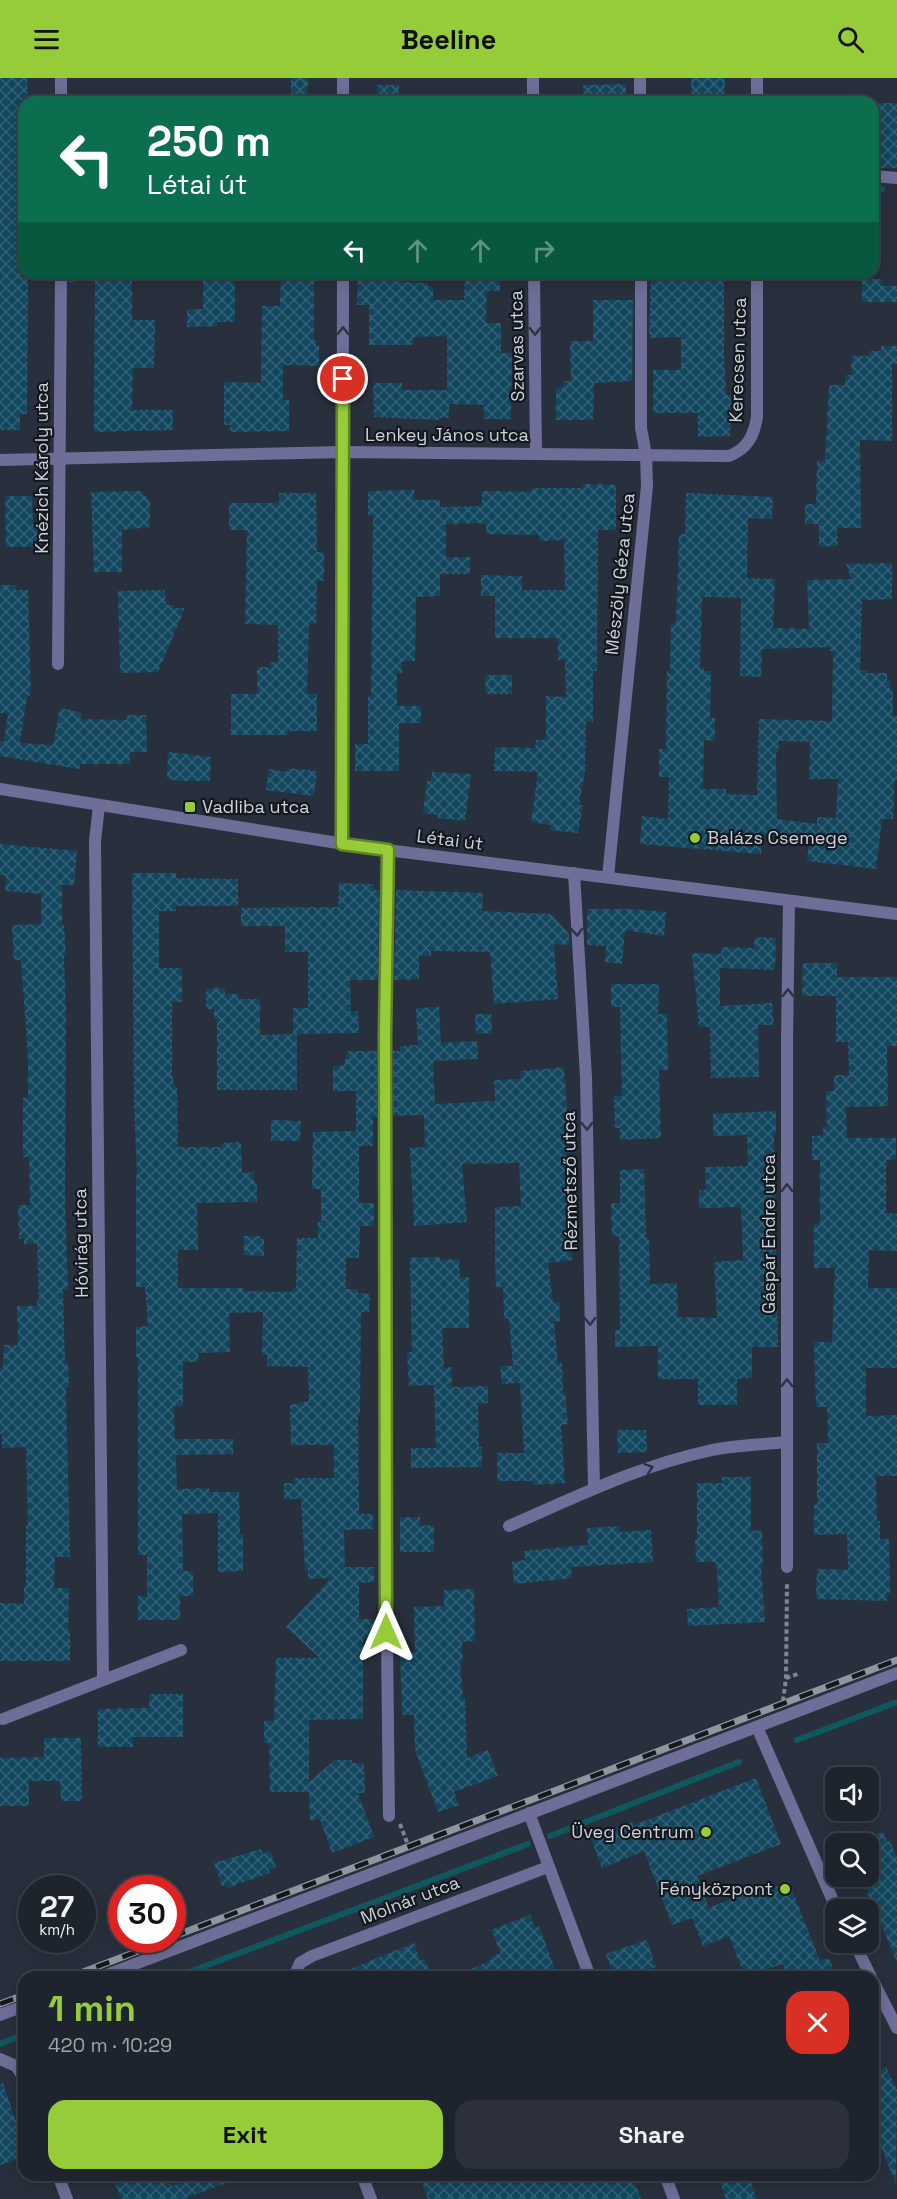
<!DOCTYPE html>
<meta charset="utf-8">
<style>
:root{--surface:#1e242e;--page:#2b303a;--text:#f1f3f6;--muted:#a1a4aa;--line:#3c414a;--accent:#96cc3a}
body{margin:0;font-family:"Space Grotesk",sans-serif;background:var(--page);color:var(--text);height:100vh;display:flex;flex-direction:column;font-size:22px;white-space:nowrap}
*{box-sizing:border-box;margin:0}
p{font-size:20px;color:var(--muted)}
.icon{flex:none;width:33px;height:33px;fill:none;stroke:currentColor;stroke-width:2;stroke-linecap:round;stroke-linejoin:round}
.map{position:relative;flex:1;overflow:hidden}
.sheet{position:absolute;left:18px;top:1893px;width:861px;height:210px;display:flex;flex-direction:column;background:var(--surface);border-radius:18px;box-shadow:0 3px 15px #0003,0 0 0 2px var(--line)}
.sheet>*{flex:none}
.hud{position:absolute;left:18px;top:18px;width:861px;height:183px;border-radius:18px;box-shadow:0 3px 15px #0003,0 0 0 2px var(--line);background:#0b6e4f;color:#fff;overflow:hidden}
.controls{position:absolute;left:825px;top:1689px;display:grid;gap:12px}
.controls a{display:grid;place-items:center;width:54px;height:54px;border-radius:12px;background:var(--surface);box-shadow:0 3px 15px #0003,0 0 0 2px var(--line);font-size:30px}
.speed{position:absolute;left:18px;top:1797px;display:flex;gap:12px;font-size:30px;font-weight:700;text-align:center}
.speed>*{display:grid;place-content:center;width:78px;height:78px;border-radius:50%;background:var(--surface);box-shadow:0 3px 15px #0003,0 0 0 2px var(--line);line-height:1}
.speed small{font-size:15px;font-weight:400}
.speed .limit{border:9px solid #d22;background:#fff;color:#111}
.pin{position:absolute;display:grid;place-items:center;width:51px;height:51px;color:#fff;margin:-26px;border:3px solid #fff;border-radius:50%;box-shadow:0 2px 6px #0007}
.me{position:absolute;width:66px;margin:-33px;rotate:0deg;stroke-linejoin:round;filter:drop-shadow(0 0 4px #0008)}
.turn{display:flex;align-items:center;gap:21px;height:126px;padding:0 30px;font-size:27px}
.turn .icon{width:78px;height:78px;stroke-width:2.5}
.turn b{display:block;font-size:42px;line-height:51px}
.lanes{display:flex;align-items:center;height:57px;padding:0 30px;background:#0003;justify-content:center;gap:30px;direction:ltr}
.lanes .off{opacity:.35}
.round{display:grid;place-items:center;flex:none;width:63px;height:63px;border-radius:18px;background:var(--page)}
.head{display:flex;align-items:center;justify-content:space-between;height:102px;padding:0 30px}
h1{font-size:36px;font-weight:700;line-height:45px;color:var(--accent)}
.button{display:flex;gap:12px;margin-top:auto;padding:12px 30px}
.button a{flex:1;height:69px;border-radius:18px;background:var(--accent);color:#111;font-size:24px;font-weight:700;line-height:69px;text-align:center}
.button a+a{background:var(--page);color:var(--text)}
header{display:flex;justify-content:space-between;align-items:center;height:78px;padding:0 30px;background:var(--accent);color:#111;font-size:27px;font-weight:700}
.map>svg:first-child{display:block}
</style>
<header><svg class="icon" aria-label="menu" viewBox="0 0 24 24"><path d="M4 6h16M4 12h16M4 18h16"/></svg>Beeline<svg class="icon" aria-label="search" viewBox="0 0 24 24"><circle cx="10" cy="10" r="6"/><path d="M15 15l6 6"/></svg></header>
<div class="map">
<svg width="897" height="2121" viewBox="0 0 897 2121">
<defs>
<pattern id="building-cross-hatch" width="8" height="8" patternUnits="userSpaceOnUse" patternTransform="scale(1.5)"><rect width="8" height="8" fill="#12475f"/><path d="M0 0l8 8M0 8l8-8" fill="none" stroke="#336175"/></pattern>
</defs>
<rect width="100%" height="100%" fill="#28303d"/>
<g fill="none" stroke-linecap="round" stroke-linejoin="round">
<g stroke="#105860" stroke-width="6">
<polyline points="873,111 882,111"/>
<polyline points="71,202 71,195"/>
<polyline points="797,1662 897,1624"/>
<polyline points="550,1758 739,1684"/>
<polyline points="176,1899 528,1766"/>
<polyline points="0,1966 24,1956"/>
</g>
</g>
<g fill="url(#building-cross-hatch)" fill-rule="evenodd">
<polygon points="0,0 27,0 28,24 24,24 24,195 28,195 27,336 20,336 20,352 0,352"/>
<polygon points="291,0 308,0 307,18 291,18"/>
<rect x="691" y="0" width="34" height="24"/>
<polygon points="626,6 626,23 583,24 583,7"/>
<rect x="377" y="7" width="22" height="17"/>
<rect x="873" y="25" width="24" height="65"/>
<polygon points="95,195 132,195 132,242 155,242 154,290 133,290 132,332 173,332 173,352 94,354"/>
<polygon points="281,195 314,195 314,262 316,262 316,268 319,268 319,288 283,287 283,322 289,322 289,353 230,354 230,347 224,347 224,304 261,305 262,228 280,228"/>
<polygon points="358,195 403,195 402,204 428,205 428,208 433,209 433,222 464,222 465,195 500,195 500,213 487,213 486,245 501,245 501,275 512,275 511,341 484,341 484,327 449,326 449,340 439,340 439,342 374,339 373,305 402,305 402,312 447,312 447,258 413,259 413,267 369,267 369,227 357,227"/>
<polygon points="651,195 724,195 724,275 726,317 731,317 730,358 698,359 698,335 653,335 653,292 681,292 681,259 649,260"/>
<polygon points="203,199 235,200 235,244 217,244 218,248 187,249 187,232 203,231"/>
<polygon points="862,201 882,201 881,208 897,208 897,224 862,224"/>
<polygon points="593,222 633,222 632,303 594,305 593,342 556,342 556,310 563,310 563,303 571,303 570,263 593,263"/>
<polygon points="881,268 897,268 897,286 892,286 892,363 860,362 861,450 837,450 838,468 819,469 819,446 805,446 805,426 816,426 817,383 825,383 829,307 845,307 845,297 851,297 852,278 869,278 869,273 881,273"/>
<polygon points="583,406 616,407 616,452 598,452 597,593 593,593 593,644 586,644 585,693 579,727 583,727 578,755 550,752 551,747 531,744 538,694 494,693 495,669 535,670 536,662 544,662 544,659 546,659 546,618 566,619 565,582 558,582 558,560 495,560 495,518 481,518 481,497 522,498 522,512 565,512 564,462 539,463 539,457 486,456 486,447 482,445 446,446 446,479 470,479 470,496 440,496 440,518 416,519 415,583 402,583 402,595 397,595 397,628 421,628 421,645 399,645 399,693 355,693 355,666 368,666 368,618 371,618 373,438 368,438 368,413 414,412 414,422 440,422 440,429 482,428 482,413 532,414 532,410 583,410"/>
<polygon points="141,413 150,423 150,449 122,452 122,494 94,494 91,414"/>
<polygon points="279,415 316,415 317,474 324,474 324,503 317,503 316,546 309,546 307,616 317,616 317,653 288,653 288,657 231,657 231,616 257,616 257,589 270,589 270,584 278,585 278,547 245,546 247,452 229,452 229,425 279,425"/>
<path d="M686,415L773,419L772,441L748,440L747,500L775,501L773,550L809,551L807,502L851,501L846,486L892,485V521L862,522L860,592H868L867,595H887V603L890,602V611H893V638H897V702H895L893,741H882L876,791L807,783L809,763L763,757L761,776L640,766L642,738L668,741L669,699H659V671H666L667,593H670L671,546H676L679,456H685ZM702,519L741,520L740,598L761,599L762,571L830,569V573H833L832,643L759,641L757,717L726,716V711H703L704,662L715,663V640H710L711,593H704V589H700ZM779,663L810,664L809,701H838L836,740L817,739V746L777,741L776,674H778Z"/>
<polygon points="5,418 32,418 33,446 37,446 38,469 6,469"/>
<polygon points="0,507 15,507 16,512 28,512 31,617 27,618 20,665 53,667 60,630 82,635 80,641 127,642 126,637 146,637 147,674 130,674 130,686 80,686 79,691 0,678 0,663 4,664 8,636 0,635"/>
<polygon points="165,512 166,527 174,527 174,530 185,530 158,594 120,595 118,513"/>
<polygon points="485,597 512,597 512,616 486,616"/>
<polygon points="168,674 211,679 210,703 180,703 167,701"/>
<polygon points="287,690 317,693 314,718 266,712 269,691 287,694"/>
<polygon points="432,694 471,696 465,743 438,740 438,737 423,735 427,703 431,703"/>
<polygon points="0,766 77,773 74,807 62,807 62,845 64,845 66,879 64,879 66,932 65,1118 68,1212 63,1212 65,1285 68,1285 69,1310 66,1310 70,1479 55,1479 54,1510 69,1510 68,1553 70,1553 70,1583 0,1583 0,1525 24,1526 24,1509 26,1509 26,1448 28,1448 26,1369 2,1370 2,1356 0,1356 0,1290 3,1290 4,1267 18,1267 17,1228 37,1228 37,1222 39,1222 37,1165 24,1166 24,1160 19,1161 18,1127 30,1127 29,1079 23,1079 23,1020 28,1020 28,978 21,882 14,882 12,847 41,846 41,816 5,813 6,798 0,797"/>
<polygon points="132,795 176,795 176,800 238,801 238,828 176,828 176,833 159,833 159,890 182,890 182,924 172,924 172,993 174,1008 177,1008 178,1069 221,1069 222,1065 241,1064 242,1095 254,1094 254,1104 257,1104 257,1124 197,1125 198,1172 178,1172 178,1210 243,1210 243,1213 292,1214 292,1211 296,1211 297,1160 318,1160 318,1144 321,1144 321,1111 312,1111 313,1054 356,1053 356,1013 333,1013 333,988 343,988 348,973 377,973 377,1039 373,1039 373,1068 359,1068 359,1125 374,1125 374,1148 360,1148 359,1180 346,1180 346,1211 358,1211 358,1215 370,1216 369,1234 361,1234 360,1336 358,1336 359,1436 373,1436 373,1451 344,1452 345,1489 374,1489 374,1504 359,1505 359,1541 375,1541 375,1561 363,1561 363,1641 309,1642 309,1704 335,1682 352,1682 352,1685 364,1685 365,1715 358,1715 374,1759 332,1775 320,1741 310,1742 309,1712 309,1714 270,1714 269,1665 264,1665 264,1643 274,1643 276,1580 320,1580 286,1549 331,1500 308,1501 308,1492 305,1492 301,1421 284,1421 284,1405 294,1405 294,1400 334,1400 334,1367 291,1367 290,1327 309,1323 308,1289 267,1288 267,1277 262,1277 263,1234 229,1235 230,1274 198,1275 199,1284 183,1284 183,1328 174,1328 175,1361 233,1361 233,1376 176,1377 177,1411 209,1410 209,1414 239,1414 240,1456 243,1456 243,1493 218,1494 218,1435 182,1436 183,1493 193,1493 193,1518 180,1518 180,1542 138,1542 138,1518 147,1518 147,1477 138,1477 138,1279 136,1279 136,1249 148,1248 145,1209 136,1209 136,1097 137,1097 134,1026"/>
<polygon points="339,805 374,806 374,812 379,812 378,902 350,902 351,934 358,933 359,955 297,956 297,1012 217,1012 217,941 214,941 214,931 206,931 206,911 225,910 225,916 239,916 239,921 260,921 260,957 293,956 293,930 308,930 308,874 285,874 285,848 241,848 241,830 338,829"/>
<polygon points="396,812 483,815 482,833 551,836 569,856 570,867 554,866 558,921 494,926 490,874 431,873 431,878 419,877 419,901 394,902"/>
<polygon points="587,831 630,831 666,834 664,858 625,852 622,886 605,884 606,868 587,867"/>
<polygon points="755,859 776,860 775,892 720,890 720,928 772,925 774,947 758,947 759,999 711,1000 710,949 699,949 692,875 720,876 720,888 721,869 754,870"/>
<polygon points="803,885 837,885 837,899 897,899 897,968 887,968 888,1028 846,1029 847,1060 896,1060 896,1081 886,1082 886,1135 897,1136 897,1173 869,1172 868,1210 897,1210 897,1290 866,1290 866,1338 897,1337 897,1398 876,1398 877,1443 880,1443 880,1461 889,1461 890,1515 887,1515 887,1523 816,1521 817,1491 848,1492 847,1456 814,1457 814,1427 817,1427 817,1365 828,1365 827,1329 816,1329 814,1264 832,1264 835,1190 814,1190 814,1146 820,1146 820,1082 812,1082 812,1058 823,1057 823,1049 827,1049 826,1013 834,1013 834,997 849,997 848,964 836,964 836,918 802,918"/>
<polygon points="611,906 659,906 658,936 667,936 668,992 659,992 661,1060 620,1062 620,1050 615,1050 614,1018 622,1018 620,929 611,929"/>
<polygon points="439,929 441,965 477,963 478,981 433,983 435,1026 495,1023 494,1002 521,1001 520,993 564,989 570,1075 566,1075 572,1182 548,1185 553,1225 559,1224 560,1243 554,1244 558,1285 562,1284 563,1315 565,1315 568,1346 561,1347 565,1405 533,1407 532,1403 497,1403 497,1375 524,1375 520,1305 502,1306 500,1288 513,1288 509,1241 504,1241 503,1209 496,1210 495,1183 495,1129 521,1128 519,1085 462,1086 467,1144 414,1148 410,1070 425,1069 424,1037 393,1038 393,973 400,973 400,968 418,967 416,930"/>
<polygon points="475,936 491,936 492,955 476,956"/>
<polygon points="776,1033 776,1056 774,1056 778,1269 752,1269 752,1300 737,1301 737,1327 698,1327 698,1301 658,1301 658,1268 615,1269 615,1252 620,1252 619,1158 612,1158 611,1125 620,1125 620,1092 644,1091 646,1160 649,1160 650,1206 677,1205 678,1239 717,1240 714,1184 743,1182 741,1129 699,1130 699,1112 706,1112 705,1089 748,1088 747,1057 713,1058 713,1036"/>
<polygon points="271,1042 301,1043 300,1063 271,1063"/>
<polygon points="244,1158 260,1158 260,1161 264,1161 264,1178 244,1177"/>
<polygon points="440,1179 440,1182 459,1181 460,1200 469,1199 469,1250 442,1250 444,1290 451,1289 452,1309 488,1308 488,1325 478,1326 479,1369 482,1369 482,1389 411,1390 411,1370 436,1370 434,1307 409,1308 407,1274 412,1274 410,1180"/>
<polygon points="617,1352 646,1352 647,1374 618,1375"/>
<polygon points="722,1399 751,1399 751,1453 762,1452 763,1488 761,1488 765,1544 688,1548 687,1531 719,1529 717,1489 715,1489 715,1484 696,1484 695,1462 697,1462 697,1405 722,1405"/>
<polygon points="400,1439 420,1439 420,1448 434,1447 434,1474 400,1474"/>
<polygon points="619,1448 620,1454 651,1452 653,1484 571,1489 572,1500 514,1506 512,1484 525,1482 524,1473 588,1467 587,1450"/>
<polygon points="474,1511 475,1563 462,1564 463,1584 460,1585 463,1620 465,1620 467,1680 488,1672 498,1698 454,1714 459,1727 438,1734 415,1672 414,1637 402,1637 400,1574 415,1574 414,1529 444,1528 444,1512"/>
<polygon points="149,1616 183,1616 183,1659 133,1659 133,1669 98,1669 98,1631 149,1630"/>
<polygon points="44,1660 81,1660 82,1723 61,1723 60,1703 29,1703 29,1728 0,1728 0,1680 44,1679"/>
<polygon points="756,1700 781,1766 697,1798 709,1830 771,1804 773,1810 789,1804 820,1883 829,1880 836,1899 782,1899 786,1896 783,1886 745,1899 729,1858 703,1868 692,1840 672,1847 644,1773 602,1790 591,1761 633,1744 634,1747"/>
<polygon points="883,1754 887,1764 890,1763 897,1780 897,1884 868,1816 868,1760"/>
<polygon points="261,1771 263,1776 270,1773 276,1789 269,1792 270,1795 244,1804 227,1810 225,1807 222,1808 214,1785"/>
<polygon points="530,1837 535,1850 539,1848 558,1899 452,1899 491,1882 490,1879 501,1875 491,1852"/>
<polygon points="647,1862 656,1889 624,1899 614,1899 606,1876"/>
<polygon points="414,1865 420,1883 425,1881 432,1899 331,1899"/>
<polygon points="886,1989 897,2012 896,2106 880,2066 873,2068 873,1996"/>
<polygon points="3,2005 24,2067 24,2079 0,2087 0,2006"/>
<polygon points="112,2097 168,2097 172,2108 201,2097 243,2097 243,2099 183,2121 121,2121"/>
<polygon points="419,2097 632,2097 641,2121 428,2121"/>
<polygon points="718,2097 748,2097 757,2121 726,2121"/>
</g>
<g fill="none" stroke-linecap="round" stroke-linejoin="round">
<g stroke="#7e858f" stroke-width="4" stroke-dasharray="4.5 3" stroke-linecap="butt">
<polyline points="786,1600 798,1596"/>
<polyline points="783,1623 786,1600 787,1505"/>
<polyline points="400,1746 408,1767"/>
</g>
<g stroke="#6f6e98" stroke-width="12">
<polyline points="343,0 343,24"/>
<polyline points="533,0 533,24"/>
<polyline points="640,0 640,24"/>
<polyline points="61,24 61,0"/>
<polyline points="757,24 757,0"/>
<polyline points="873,98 897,100"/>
<polyline points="534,195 536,376"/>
<path d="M0,382L343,374L729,378C747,371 754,358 757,339V195"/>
<polyline points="58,586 61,195"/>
<polyline points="0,711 363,769 897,836"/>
<polyline points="99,728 95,763 103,1601"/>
<polyline points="342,766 343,195"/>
<polyline points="388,772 385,955 385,1384 389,1738"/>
<polyline points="574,795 586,999 594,1410"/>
<polyline points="608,799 647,408 646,377 641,350 641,195"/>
<path d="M509,1448C574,1420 638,1388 708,1373C733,1367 760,1367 786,1364"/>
<polyline points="787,1489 787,963 789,823"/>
<polyline points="3,1641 181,1572"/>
<polyline points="757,1649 837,1832"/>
<polyline points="529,1735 590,1899"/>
<polyline points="854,1864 871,1899"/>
<path d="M101,1899C365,1796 632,1698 897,1595"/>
<polyline points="294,1899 300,1885 312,1878 548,1789"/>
<polyline points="873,1903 897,1950"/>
<polyline points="0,1937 24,1928"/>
<polyline points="0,1981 16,1988 24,2000"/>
<polyline points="58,2097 67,2121"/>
<polyline points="362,2097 371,2121"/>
<polyline points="665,2097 674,2121"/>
</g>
<g stroke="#8f96a0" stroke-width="7">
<g id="rail">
<polyline points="172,1859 897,1582"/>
<polyline points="70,1899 167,1862"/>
<polyline points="0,1926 24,1917"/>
</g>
</g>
<use href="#rail" stroke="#14181e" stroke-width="4.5" stroke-dasharray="14" stroke-linecap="butt"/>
</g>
<defs><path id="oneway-chevron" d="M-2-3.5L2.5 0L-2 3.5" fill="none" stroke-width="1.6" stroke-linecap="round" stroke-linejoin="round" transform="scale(1.5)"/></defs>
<g stroke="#2f3243">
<use href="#oneway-chevron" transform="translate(343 253) rotate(-90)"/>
<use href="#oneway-chevron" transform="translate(535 253) rotate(89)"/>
<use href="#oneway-chevron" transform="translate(577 854) rotate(86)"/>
<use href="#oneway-chevron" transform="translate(788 915) rotate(-89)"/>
<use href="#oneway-chevron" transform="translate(587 1048) rotate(89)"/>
<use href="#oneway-chevron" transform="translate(787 1110) rotate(-90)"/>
<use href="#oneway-chevron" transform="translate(590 1243) rotate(89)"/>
<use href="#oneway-chevron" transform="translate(787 1305) rotate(-90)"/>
<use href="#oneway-chevron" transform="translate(649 1390) rotate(-19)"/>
</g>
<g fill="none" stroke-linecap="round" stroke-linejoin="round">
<g stroke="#628526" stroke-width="15">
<polyline id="route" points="343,301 342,766 388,772 385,955 386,1554"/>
</g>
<use href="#route" stroke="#96cc3a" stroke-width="10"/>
</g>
<g fill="#96cc3a" stroke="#14181e" stroke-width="2">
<rect x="184" y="723" width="12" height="12" rx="3"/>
<circle cx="695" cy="760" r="6"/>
<circle cx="706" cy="1754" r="6"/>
<circle cx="785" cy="1811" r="6"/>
</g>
<g text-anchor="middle" stroke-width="4.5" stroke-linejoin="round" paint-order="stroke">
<g font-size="18" fill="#ced4dc" stroke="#14181e">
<text transform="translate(517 268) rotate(-91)" y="6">Szarvas utca</text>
<text transform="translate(738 282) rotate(-88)" y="6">Kerecsen utca</text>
<text x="447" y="363">Lenkey János utca</text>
<text transform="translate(42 390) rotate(-90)" y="6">Knézich Károly utca</text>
<text transform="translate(620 496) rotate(-84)" y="6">Mészöly Géza utca</text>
<text transform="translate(450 762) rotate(7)" y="6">Létai út</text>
<text transform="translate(570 1103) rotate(-91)" y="6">Rézmetsző utca</text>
<text transform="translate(769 1156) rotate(-90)" y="6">Gáspár Endre utca</text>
<text transform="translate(81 1165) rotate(-91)" y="6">Hóvirág utca</text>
<text transform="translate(410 1822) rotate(-21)" y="6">Molnár utca</text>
</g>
<g font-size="18" fill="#ced4dc" stroke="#14181e" text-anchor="start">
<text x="202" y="735">Vadliba utca</text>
<text x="707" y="766">Balázs Csemege</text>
<text x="694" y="1760" text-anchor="end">Üveg Centrum</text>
<text x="773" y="1817" text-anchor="end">Fényközpont</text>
</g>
</g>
</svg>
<div class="controls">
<a><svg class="icon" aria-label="sound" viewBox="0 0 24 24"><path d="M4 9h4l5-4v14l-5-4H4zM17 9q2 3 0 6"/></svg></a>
<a><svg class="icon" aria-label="search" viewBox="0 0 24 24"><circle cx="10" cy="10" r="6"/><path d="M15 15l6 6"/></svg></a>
<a><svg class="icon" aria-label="layers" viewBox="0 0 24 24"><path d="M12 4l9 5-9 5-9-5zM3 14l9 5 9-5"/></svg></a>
</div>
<div class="speed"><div>27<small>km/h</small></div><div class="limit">30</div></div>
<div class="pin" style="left:343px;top:301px;background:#d93025"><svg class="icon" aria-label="arrive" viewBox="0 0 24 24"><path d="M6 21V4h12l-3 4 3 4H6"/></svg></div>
<svg class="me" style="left:386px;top:1554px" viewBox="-20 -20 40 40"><path d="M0-17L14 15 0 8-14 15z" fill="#96cc3a" stroke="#fff" stroke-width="4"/></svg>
<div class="hud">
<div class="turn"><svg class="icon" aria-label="left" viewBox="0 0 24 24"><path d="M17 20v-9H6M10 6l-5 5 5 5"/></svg><div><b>250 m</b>Létai út</div></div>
<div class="lanes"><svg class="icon" aria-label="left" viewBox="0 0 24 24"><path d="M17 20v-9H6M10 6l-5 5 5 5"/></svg><svg class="icon off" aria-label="ahead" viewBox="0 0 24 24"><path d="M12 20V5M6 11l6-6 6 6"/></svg><svg class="icon off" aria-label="ahead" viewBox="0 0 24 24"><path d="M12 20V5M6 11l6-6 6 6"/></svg><svg class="icon off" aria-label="right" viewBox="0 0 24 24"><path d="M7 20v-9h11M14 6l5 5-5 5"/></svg></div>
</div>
<section class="sheet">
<div class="head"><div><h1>1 min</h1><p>420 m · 10:29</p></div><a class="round" style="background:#d93025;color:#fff"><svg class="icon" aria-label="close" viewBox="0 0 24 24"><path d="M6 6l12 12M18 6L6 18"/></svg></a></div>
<div class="button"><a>Exit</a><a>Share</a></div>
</section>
</div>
